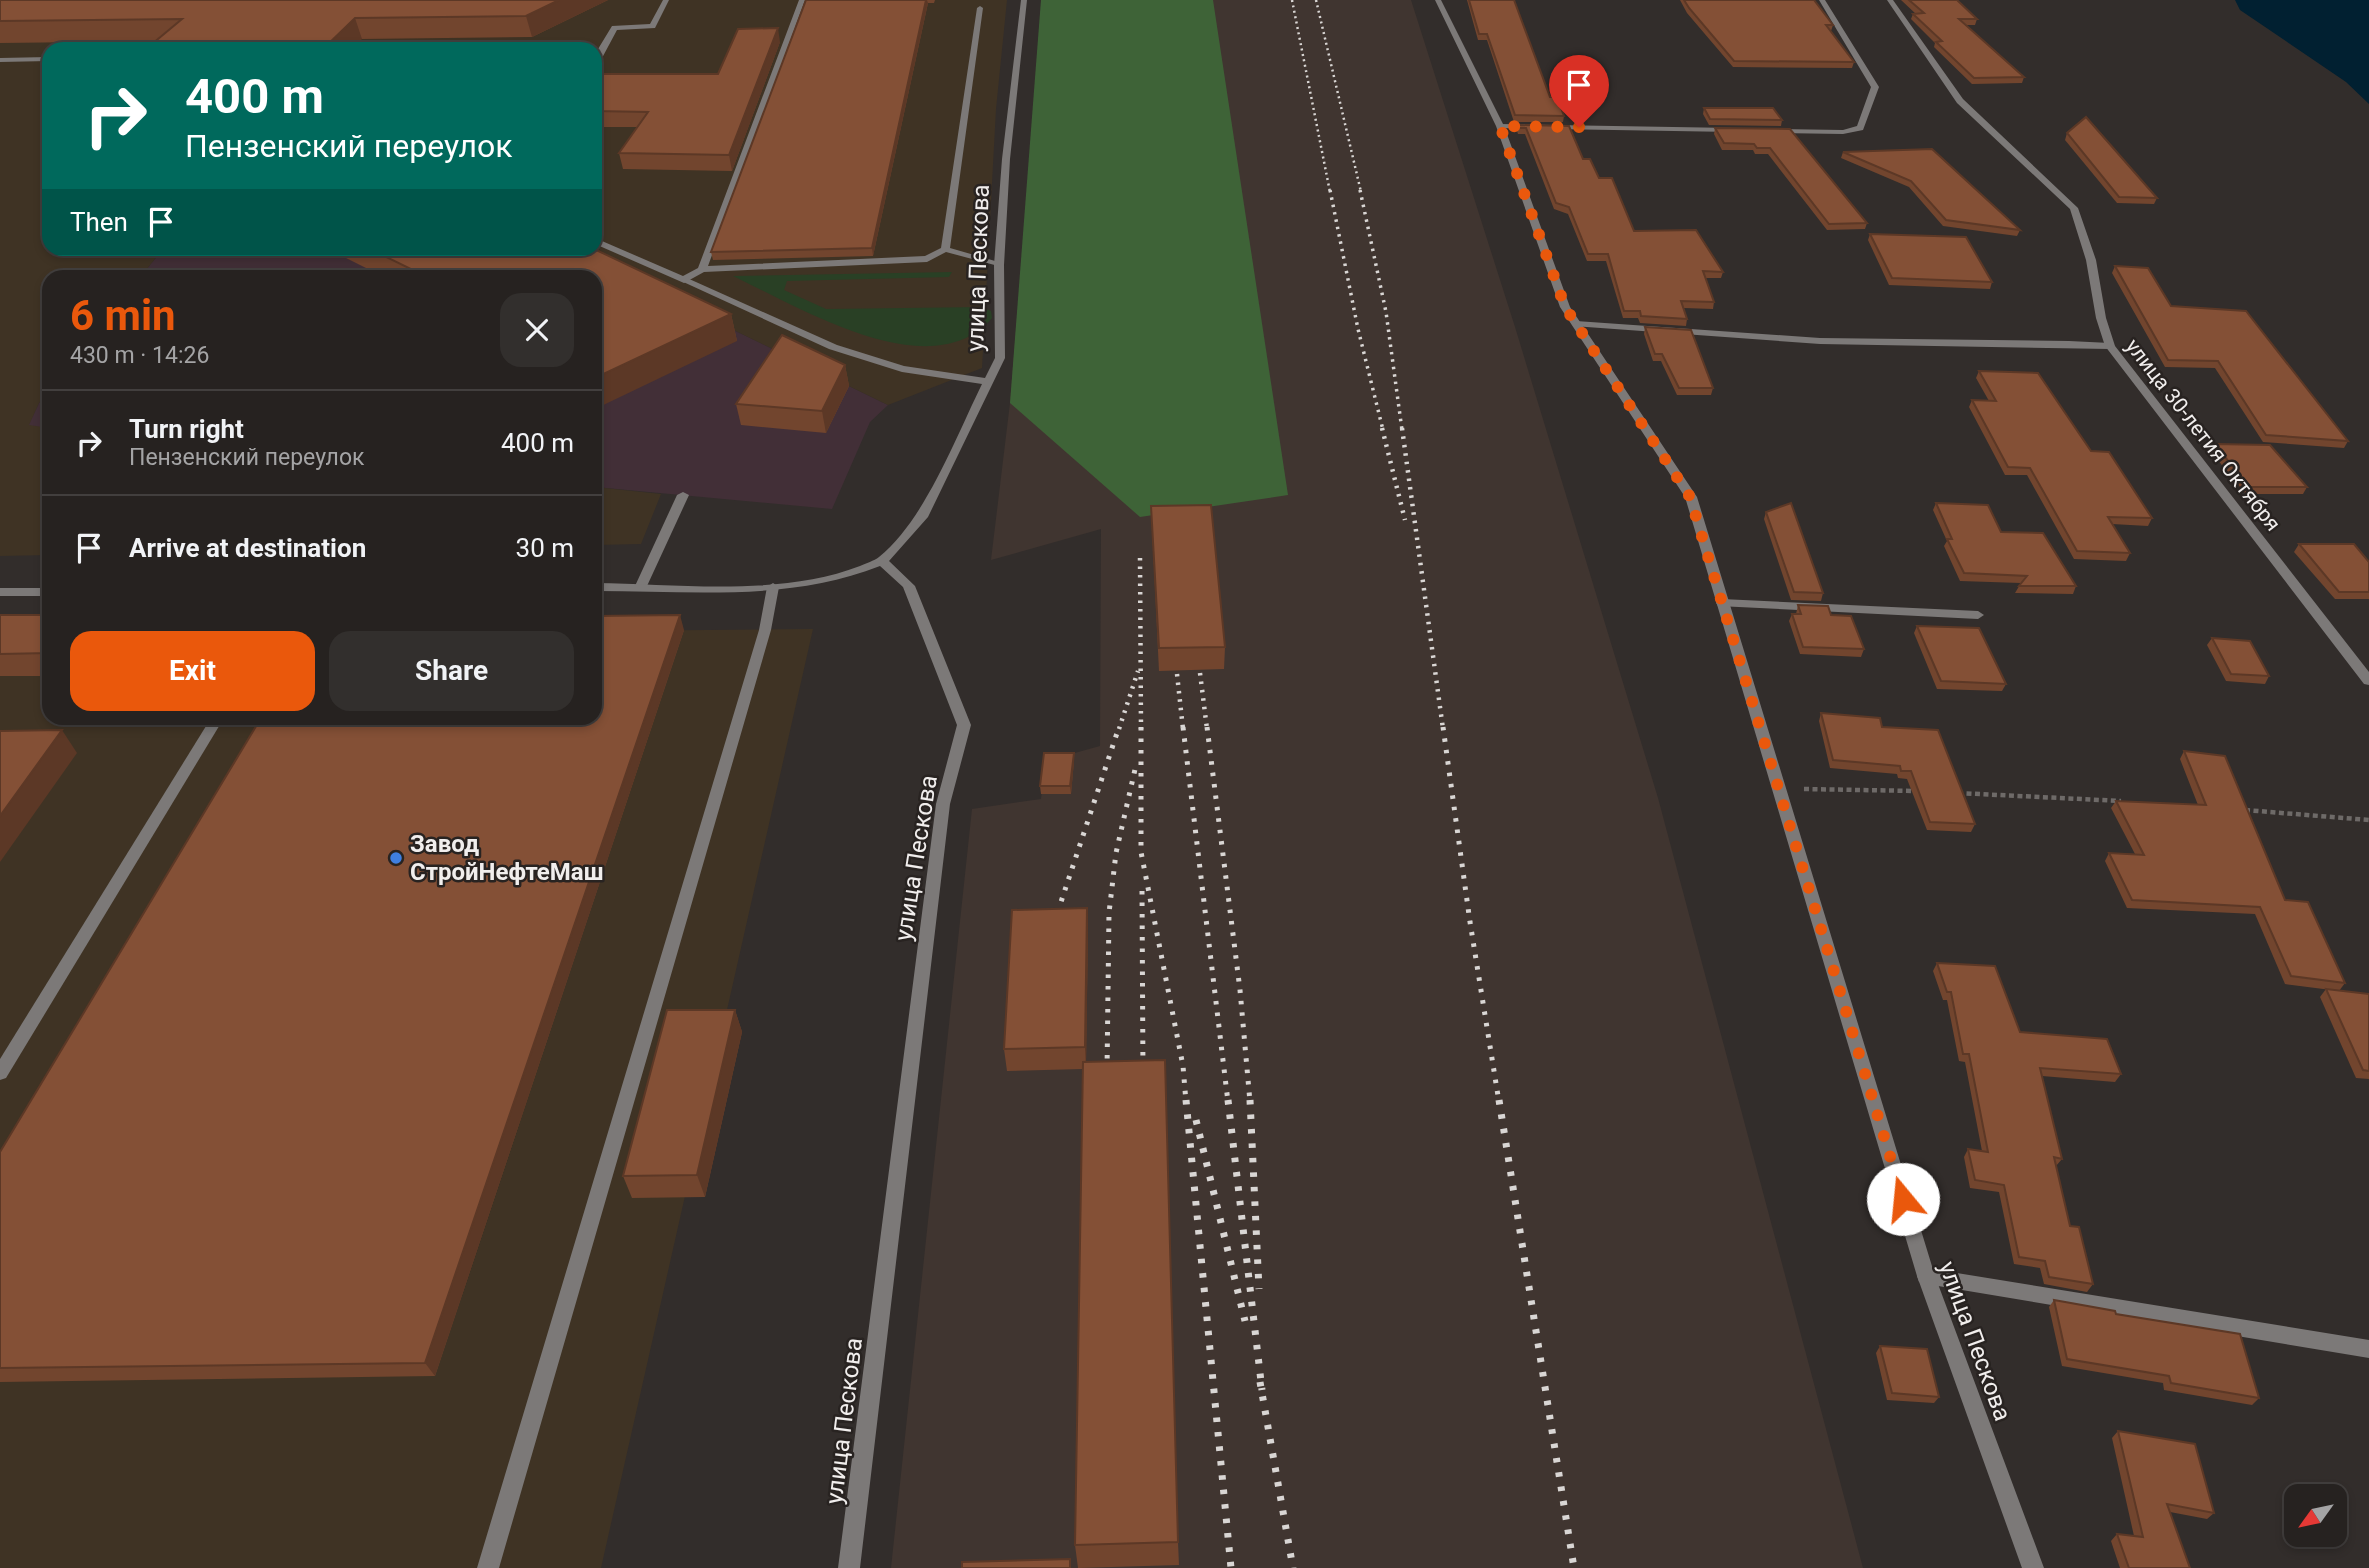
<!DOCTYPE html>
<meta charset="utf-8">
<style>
:root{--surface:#262220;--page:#322f2d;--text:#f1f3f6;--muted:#a4a4a5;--line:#423f3e;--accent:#ea580c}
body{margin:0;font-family:Roboto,sans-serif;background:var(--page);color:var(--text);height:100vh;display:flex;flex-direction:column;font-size:26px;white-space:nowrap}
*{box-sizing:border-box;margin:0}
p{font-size:23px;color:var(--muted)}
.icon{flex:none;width:38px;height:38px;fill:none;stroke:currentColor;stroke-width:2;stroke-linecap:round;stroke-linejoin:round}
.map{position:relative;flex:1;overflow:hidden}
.panel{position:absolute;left:42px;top:270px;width:560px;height:455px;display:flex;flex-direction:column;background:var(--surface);border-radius:21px;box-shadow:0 4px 10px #0003,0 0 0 2px var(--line)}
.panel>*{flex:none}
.guide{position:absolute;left:42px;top:42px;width:560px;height:214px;border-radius:21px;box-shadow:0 4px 10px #0003,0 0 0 2px var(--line);background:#00695c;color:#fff;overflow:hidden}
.needle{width:46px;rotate:237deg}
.buttons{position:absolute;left:2284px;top:1484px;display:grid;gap:14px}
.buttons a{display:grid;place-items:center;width:63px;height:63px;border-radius:14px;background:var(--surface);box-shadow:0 4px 10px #0003,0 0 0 2px var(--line);font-size:35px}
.pin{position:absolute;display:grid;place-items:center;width:60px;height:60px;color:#fff;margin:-72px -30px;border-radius:50% 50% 50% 0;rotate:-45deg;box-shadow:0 0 7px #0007}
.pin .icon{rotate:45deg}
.me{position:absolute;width:77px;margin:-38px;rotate:343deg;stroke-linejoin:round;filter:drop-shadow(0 0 5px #0008)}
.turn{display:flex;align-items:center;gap:24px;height:147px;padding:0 28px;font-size:32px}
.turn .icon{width:91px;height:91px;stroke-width:2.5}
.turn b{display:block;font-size:49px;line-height:60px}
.then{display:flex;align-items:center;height:66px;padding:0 28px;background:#0003;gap:14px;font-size:26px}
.round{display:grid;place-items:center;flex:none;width:74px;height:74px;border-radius:21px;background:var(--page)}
.overview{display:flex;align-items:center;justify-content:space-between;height:119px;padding:0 28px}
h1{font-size:42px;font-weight:700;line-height:52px;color:var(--accent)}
.button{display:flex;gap:14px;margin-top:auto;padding:14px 28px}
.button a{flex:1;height:80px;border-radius:21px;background:var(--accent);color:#fff;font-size:28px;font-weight:700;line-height:80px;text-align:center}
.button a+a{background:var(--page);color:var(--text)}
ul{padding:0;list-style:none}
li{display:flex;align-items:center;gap:21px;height:105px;padding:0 28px;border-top:2px solid var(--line)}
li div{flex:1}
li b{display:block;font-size:26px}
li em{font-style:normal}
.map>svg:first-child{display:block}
</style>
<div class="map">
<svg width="2369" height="1568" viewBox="0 0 2369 1568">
<rect width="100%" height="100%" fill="#322d2b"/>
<g fill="#422f37">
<polygon points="163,249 567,249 888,405 870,422 832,509 595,487 595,276 141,276"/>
<polygon points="49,390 49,428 28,426 39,403"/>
</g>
<g fill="#3f3324">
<polygon points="0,0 1007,0 996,109 982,368 888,405 567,249 595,248 595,49 49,49 49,248 163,249 141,276 49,276 49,390 39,403 29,425 49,428 49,555 0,556"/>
<polygon points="595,487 661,494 641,544 595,545"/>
<polygon points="813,629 601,1568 0,1568 0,636 49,635 49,718 595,718 595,631"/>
</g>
<polygon fill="#403530" points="1043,0 1411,0 1515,327 1658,798 1863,1568 891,1568 972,809 1041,799 1046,761 1100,746 1101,529 991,560 1010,403"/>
<path fill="#294025" d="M952,272L949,277L787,281L784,290L826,309L982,307L991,311L992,318C931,389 799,307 733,276Z"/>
<polygon fill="#3e6337" points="1041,0 1213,0 1288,495 1140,517 1010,403"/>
<polygon fill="#012031" points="2235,0 2369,0 2369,104 2346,82 2240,10"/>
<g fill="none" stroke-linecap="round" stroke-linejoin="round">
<g stroke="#6e6a68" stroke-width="4.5" stroke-dasharray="5 3.5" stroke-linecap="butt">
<polyline points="1804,789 1918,791"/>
<polyline points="1958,793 2121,801"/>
<polyline points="2245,810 2369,820"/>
</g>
<g fill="#7c7978" fill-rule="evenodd">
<polygon points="663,0 669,0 655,28 617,30 602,58 595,58 595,54 612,26 650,24"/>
<polygon points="799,0 805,0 708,266 925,256 941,248 977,8 980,6 983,8 950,248 1002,263 1002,267 946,252 927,262 704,272 684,283 595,244 595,238 683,276 698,268"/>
<polygon points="1819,0 1825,0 1879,87 1863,130 1843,134 1771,133 1770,131 1774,129 1843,130 1857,126 1871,87"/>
<polygon points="49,57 49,61 0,62 0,58"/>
<polygon points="1500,124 1733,128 1737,130 1733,132 1497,128 1497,124"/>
<polygon points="1576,321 1820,338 2069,341 2110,343 2115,346 2110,349 1820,344 1573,326 1573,322"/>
<polygon points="683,492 689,495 647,586 641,590 637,589 635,586 677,495"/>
<polygon points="773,583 779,587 771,630 499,1568 477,1568 759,630 767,587"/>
<polygon points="1722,599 1978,611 1984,615 1978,619 1718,606 1716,603 1718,600"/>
<polygon points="211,718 224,718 6,1078 0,1080 0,1059"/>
<polygon points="1926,1268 2369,1340 2369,1358 1926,1284 1919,1282 1917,1276 1919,1270"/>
</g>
<g fill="#7c7978" fill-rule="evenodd">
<path d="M1021,0H1027L1010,159L1004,265L1005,358L928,517L889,561L915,586L971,725L950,804L860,1568H838L936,804L957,725L903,587L880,566C789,602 691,591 595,591V583C679,584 780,597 860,566C866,563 874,561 879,557C925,520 956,437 982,384L902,372L829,349L679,280L687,278L837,345L904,366L985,378L995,358L994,265L1002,159Z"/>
<polygon points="1435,0 1441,0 1504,126 1570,307 1697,497 1935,1276 2044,1568 2022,1568 1917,1276 1685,497 1560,307 1496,126"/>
<polygon points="1887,0 1893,0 1963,99 2078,208 2096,260 2106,318 2115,346 2369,672 2369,685 2364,684 2105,346 2096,318 2086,260 2070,209 1957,103"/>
<rect x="0" y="588" width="49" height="8"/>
</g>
<g stroke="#d9d6d4" stroke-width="2.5" stroke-dasharray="2 3.5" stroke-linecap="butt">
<polyline points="1292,0 1330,192"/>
<polyline points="1316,0 1361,192"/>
</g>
<g stroke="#d9d6d4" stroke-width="3.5" stroke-dasharray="2.5 5" stroke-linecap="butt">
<polyline points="1330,190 1358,329 1383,430"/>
<polyline points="1360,190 1386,312 1402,430"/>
</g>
<g stroke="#d9d6d4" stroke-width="4.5" stroke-dasharray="2.5 6" stroke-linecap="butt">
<polyline points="1382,428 1405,520"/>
<polyline points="1402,428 1443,729"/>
<polyline points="1140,558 1141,729"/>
<polyline points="1200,673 1207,729"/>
<polyline points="1177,674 1183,729"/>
<polyline points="1119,729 1138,671"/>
</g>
<g stroke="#d9d6d4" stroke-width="5" stroke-dasharray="3.5 8" stroke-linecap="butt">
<polyline points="1141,727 1141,852 1183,1066 1186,1102"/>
<polyline points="1183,727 1228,1102"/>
<polyline points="1207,727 1240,990 1250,1102"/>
<polyline points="1443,727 1470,922 1499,1102"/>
<polyline points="1142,891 1143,1077"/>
<polyline points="1054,923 1119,727"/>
<polyline points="1107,1070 1109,913 1116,853 1136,765"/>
</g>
<g stroke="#d9d6d4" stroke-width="7" stroke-dasharray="4.5 10" stroke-linecap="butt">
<polyline points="1186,1100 1231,1568"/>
<polyline points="1228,1100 1262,1390"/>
<polyline points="1250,1100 1259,1289"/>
<polyline points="1499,1100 1574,1568"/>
<polyline points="1196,1120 1245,1321"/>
<polyline points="1260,1382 1293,1568"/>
</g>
</g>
<g fill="#72452e">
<polygon points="0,0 608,0 532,37 0,43"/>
<polygon points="806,0 935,0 934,3 928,3 873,256 713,260 711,252"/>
<polygon points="1467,0 1514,0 1550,97 1564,116 1563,122 1514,122 1487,40 1478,40"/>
<polygon points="1680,0 1814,0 1833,25 1831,31 1854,62 1852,68 1733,67 1687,13"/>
<polygon points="1901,0 1957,0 1977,19 1975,25 1965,25 2024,77 2022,83 1972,84 1934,47 1935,43 1911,19 1913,14 1916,14"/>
<polygon points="780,42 732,171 623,169 619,153 637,127 595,127 595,74 718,74"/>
<polygon points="1704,108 1782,120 1781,126 1709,125 1703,114"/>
<polygon points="1518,125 1569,126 1583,159 1599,178 1634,231 1723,272 1721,278 1706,278 1714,302 1713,309 1684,308 1687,319 1686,326 1640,323 1638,318 1623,318 1606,261 1587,261 1568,214 1554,209 1525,134 1518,134 1517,131"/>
<polygon points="1715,128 1790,129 1867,223 1865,229 1827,230 1768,154 1755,154 1753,150 1722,150 1714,134"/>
<polygon points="2067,133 2157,198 2154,204 2117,203 2065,140"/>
<polygon points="1932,149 2020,230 2017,236 1943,226 1909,187 1841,158 1843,152"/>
<polygon points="1870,234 1992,282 1990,289 1889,285 1868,240"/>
<polygon points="326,248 592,248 731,314 737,341 595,276 382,276"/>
<polygon points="2115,266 2171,306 2348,441 2344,448 2263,442 2215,368 2165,367 2112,273"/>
<polygon points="1645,327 1713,388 1711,395 1677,395 1661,361 1653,361 1644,334"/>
<polygon points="845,365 849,386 826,433 741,425 736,404"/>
<polygon points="1979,371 2091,451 2152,518 2148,526 2112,524 2130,553 2126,561 2074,559 2027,475 2005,475 1969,407 1972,400 1989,401 1976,378"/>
<polygon points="2214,444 2307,487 2303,494 2246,494 2211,452"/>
<polygon points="1936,503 2001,532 2076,586 2073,594 2015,593 2021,583 1960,581 1944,546 1947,541 1933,510"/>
<polygon points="1151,506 1225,647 1224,669 1159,671"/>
<polygon points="1766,512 1823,593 1821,601 1791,600 1764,519"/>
<polygon points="2299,544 2369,562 2369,599 2335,599 2294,552"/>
<polygon points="1798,605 1831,615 1864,649 1861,657 1800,654 1789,621 1792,614 1796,614"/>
<rect x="0" y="615" width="49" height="61"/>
<polygon points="1917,626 2006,684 2002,691 1937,689 1914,633"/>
<polygon points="684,630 435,1376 0,1382 0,1152"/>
<polygon points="2212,638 2269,676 2265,684 2226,681 2207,645"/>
<polygon points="1821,713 1882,727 1975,824 1971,832 1927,830 1907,779 1898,778 1897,774 1830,768 1819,721"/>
<polygon points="2184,751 2285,900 2345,983 2339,991 2285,984 2255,914 2127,908 2105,861 2109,853 2135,854 2111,808 2116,801 2198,805 2180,759"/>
<polygon points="1074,753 1074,761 1071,794 1041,794 1040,786"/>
<polygon points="1087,908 1088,931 1086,1062 1178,1542 1179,1565 1078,1568 1075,1545 1083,1069 1007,1071 1004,1049"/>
<polygon points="1937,963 2020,1032 2121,1074 2115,1082 2042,1076 2062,1159 2056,1166 2070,1226 2093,1284 2087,1292 2044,1284 2040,1268 2014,1264 1999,1192 1970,1188 1964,1157 1968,1149 1982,1151 1965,1062 1959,1061 1947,1000 1943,1000 1933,971"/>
<polygon points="2326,989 2369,994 2369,1079 2356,1078 2320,997"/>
<polygon points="735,1010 742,1032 705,1197 632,1198 623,1176"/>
<polygon points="2054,1300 2116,1314 2259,1398 2252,1405 2164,1390 2163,1383 2062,1366 2049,1307"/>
<polygon points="1880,1346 1939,1397 1934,1403 1887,1400 1876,1353"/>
<polygon points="2118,1431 2214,1513 2207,1519 2170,1512 2190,1568 2120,1568 2111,1541 2117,1534 2134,1536 2112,1438"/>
</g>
<g fill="#5c3826">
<polygon points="559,0 608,0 532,37 526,16"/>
<polygon points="926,0 927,0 928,3 873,256 872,248"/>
<polygon points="355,18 362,39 353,49 323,49"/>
<polygon points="778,28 780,42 732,171 729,155"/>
<polygon points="731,314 737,341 595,409 595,378"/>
<polygon points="845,365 849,386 826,433 822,411"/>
<polygon points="680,615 684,630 435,1376 425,1363"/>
<polygon points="62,730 77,753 0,862 0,816"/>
<polygon points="1074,753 1074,761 1071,794 1070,786"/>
<polygon points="1087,908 1088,931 1086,1069 1085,1047"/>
<polygon points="735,1010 742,1032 705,1197 697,1175"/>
</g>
<g fill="#845036" stroke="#5c3826" stroke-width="2">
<polygon points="0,0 559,0 526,16 355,18 323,49 146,49 182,19 0,21"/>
<polygon points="806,0 926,0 872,248 711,252"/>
<polygon points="1469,0 1514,0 1550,97 1557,97 1564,116 1515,115 1487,34 1479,34"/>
<polygon points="1684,0 1814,0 1833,25 1826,25 1854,62 1734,61 1689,8"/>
<polygon points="1909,0 1957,0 1977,19 1959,19 2024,77 1974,78 1936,42 1942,41 1913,14 1924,13"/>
<polygon points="778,28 729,155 619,153 648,112 595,111 595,74 718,74 738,29"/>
<polygon points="1704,108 1773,108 1782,120 1710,119"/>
<polygon points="2086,117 2157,198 2119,197 2067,133"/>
<polygon points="1518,125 1569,126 1583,159 1590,159 1599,178 1612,178 1634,231 1696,230 1723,272 1703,271 1714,302 1681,301 1687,319 1641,316 1640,311 1624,311 1608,254 1588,254 1569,207 1556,203 1526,128 1519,128"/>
<polygon points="1715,128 1790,129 1867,223 1829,224 1770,148 1757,148 1754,144 1724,143"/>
<polygon points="1932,149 2020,230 1946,220 1911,181 1843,152"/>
<polygon points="1870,234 1966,237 1992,282 1892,278"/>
<polygon points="368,248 592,248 731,314 595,378 595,276 425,276"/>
<polygon points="2115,266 2148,268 2171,306 2246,311 2348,441 2266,435 2218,361 2168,360"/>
<polygon points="1645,327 1691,330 1713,388 1679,388 1662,354 1655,354"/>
<polygon points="782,335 845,365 822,411 736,404"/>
<polygon points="1979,371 2038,373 2091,451 2109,452 2152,518 2108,517 2130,553 2077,551 2030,468 2008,467 1972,400 1996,401"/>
<polygon points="2214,444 2270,445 2307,487 2250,487"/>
<polygon points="1791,503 1823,593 1794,592 1766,512"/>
<polygon points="1936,503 1988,505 2001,532 2043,533 2076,586 2019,586 2027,576 1964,573 1947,539 1952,539"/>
<polygon points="1211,505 1225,647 1159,648 1151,506"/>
<polygon points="2299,544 2354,544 2369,562 2369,592 2339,592"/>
<polygon points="1798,605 1828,606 1831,615 1851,616 1864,649 1803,647 1792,614 1801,614"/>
<polygon points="0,615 49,615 49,653 0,654"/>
<polygon points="680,615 425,1363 0,1368 0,1152 261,718 595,718 595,616"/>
<polygon points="1917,626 1979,628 2006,684 1941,681"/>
<polygon points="2212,638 2250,641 2269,676 2231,674"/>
<polygon points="1821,713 1880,718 1882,727 1938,730 1975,824 1930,822 1911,771 1901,771 1900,766 1833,760"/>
<polygon points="62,730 0,816 0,731"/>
<polygon points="2184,751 2225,756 2285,900 2308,902 2345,983 2291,976 2260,907 2132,900 2109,853 2144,855 2116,801 2206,805"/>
<polygon points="1044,753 1074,753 1070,786 1040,786"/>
<polygon points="1087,908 1085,1047 1004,1049 1012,910"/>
<polygon points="1937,963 1995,966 2020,1032 2107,1039 2121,1074 2040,1068 2062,1159 2054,1157 2070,1226 2079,1227 2093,1284 2049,1277 2045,1261 2019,1257 2004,1185 1975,1180 1968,1149 1988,1152 1969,1054 1963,1054 1951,992 1947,992"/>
<polygon points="2326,989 2369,994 2369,1071 2363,1070"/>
<polygon points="667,1010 735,1010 697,1175 623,1176"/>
<polygon points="1165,1060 1178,1542 1075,1545 1083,1062"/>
<polygon points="2054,1300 2115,1311 2116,1314 2240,1334 2259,1398 2171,1383 2169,1376 2067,1359"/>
<polygon points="1880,1346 1927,1349 1939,1397 1892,1393"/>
<polygon points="2118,1431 2195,1444 2214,1513 2167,1504 2190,1568 2129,1568 2117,1534 2143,1537"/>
<polygon points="1070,1559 1070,1568 962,1568 962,1562"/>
</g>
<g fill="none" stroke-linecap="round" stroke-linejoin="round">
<polyline stroke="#ea580c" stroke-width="12" stroke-dasharray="0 21.6" points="1579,127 1500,126 1565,307 1690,497 1903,1199"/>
</g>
<circle fill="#3f7fe0" stroke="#282321" stroke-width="2.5" cx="396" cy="858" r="7"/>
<g text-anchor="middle" stroke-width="5" stroke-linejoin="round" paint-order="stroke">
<g font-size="21" fill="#f1eeed" stroke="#282321">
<text transform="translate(2203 435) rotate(52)" y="7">улица 30-летия Октября</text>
</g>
<g font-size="24" fill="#f1eeed" stroke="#282321">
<text transform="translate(978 268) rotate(-88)" y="8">улица Пескова</text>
<text transform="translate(916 858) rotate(-81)" y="8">улица Пескова</text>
<text transform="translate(1975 1341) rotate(70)" y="8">улица Пескова</text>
<text transform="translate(844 1421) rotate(-83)" y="8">улица Пескова</text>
</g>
<g font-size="24" font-weight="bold" fill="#f1eeed" stroke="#282321" text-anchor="start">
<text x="410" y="852">Завод<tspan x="410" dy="28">СтройНефтеМаш</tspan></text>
</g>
</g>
</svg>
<div class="buttons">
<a><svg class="needle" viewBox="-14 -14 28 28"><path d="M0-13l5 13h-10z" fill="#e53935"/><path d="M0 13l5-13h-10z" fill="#a4a4a5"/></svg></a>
</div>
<div class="pin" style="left:1579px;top:127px;background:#d93025"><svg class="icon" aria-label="arrive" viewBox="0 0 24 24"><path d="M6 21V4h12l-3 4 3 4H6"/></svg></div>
<svg class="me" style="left:1903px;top:1199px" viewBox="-20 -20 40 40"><circle r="19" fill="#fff"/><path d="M0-13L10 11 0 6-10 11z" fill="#ea580c"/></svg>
<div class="guide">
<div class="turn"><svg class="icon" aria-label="right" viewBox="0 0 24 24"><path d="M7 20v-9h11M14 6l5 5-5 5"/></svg><div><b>400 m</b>Пензенский переулок</div></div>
<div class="then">Then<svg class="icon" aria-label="arrive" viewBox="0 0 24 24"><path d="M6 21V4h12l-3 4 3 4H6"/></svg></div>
</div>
<section class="panel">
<div class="overview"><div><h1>6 min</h1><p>430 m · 14:26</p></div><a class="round"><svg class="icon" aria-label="close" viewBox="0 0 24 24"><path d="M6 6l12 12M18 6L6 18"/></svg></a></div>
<ul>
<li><svg class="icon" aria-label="right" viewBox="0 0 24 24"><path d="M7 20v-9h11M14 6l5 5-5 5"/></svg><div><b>Turn right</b><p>Пензенский переулок</p></div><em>400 m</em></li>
<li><svg class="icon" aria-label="arrive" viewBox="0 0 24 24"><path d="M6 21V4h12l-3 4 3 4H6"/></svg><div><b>Arrive at destination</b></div><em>30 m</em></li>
</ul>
<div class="button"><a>Exit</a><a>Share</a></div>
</section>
</div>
